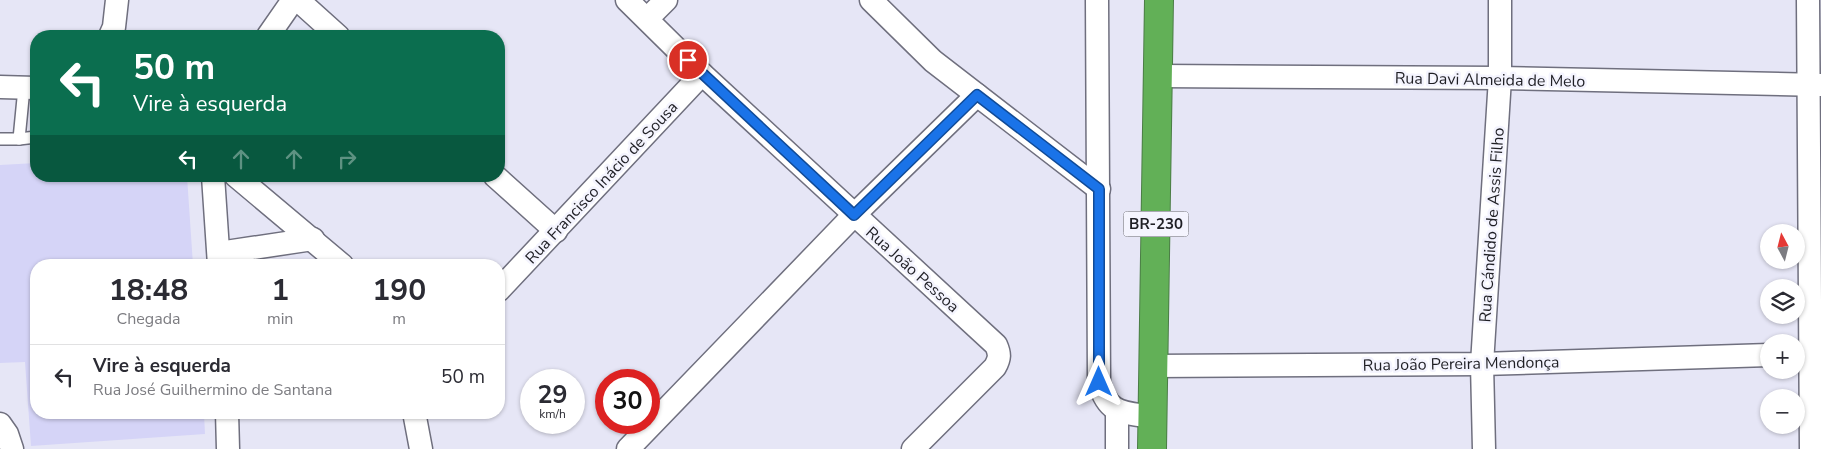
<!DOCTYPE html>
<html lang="pt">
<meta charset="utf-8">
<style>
:root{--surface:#fff;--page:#f2f2f3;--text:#2b2b33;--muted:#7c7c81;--line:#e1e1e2}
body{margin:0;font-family:"Nunito Sans",sans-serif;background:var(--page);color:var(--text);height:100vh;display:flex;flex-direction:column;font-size:19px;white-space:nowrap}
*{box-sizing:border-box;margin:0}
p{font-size:16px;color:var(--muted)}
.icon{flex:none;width:28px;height:28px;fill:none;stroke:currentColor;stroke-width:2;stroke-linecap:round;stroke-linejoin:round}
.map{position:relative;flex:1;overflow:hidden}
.panel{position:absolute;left:30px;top:259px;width:475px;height:160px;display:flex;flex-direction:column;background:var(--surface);border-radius:20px;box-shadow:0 1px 4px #0004}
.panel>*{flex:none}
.guide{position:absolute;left:30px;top:30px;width:475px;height:152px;border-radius:20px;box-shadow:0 1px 4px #0004;background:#0b6e4f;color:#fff;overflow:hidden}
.needle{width:32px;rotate:353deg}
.controls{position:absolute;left:1760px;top:224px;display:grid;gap:10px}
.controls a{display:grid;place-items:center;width:45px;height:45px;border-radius:50%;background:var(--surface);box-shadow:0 1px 4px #0004;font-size:25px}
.speed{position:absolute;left:520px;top:369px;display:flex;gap:10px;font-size:25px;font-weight:700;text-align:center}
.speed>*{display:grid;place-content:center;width:65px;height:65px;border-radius:50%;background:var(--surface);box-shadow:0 1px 4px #0004;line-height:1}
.speed small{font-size:12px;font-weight:400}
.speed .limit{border:8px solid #d22;background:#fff;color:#111}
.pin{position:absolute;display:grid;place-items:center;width:42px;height:42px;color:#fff;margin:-21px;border:2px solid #fff;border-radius:50%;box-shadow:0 1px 5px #0007}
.me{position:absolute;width:55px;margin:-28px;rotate:0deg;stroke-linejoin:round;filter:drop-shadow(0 0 4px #0008)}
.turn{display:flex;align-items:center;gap:18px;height:105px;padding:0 20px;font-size:22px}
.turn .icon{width:65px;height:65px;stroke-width:2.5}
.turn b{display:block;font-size:35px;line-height:42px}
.lanes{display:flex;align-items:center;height:48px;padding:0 20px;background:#0003;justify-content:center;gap:25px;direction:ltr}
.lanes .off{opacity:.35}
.eta{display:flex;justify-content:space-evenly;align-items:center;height:85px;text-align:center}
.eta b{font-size:30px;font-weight:700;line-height:35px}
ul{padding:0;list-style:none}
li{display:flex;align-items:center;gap:15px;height:65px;padding:0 20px;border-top:1px solid var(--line)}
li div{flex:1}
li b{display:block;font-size:19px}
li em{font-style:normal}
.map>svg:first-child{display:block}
</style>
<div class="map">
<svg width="1821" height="449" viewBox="0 0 1821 449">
<rect width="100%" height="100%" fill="#e6e6f6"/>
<polygon fill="#d5d4f7" points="36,163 36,176 187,176 193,265 36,265 36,412 204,413 205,434 31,446 25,362 0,363 0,165"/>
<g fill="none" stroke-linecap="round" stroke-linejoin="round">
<g stroke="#6f6f7e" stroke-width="14">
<g id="lane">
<polyline points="0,139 19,139 24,88"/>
<polyline points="19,139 36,137"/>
</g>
</g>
<g stroke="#6f6f7e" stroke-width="25">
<g id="street">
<polyline points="298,0 338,36"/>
<path d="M627,0L702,74L996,345C1000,354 1000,358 995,367L913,449"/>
<polyline points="871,0 933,61 1099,189"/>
<path d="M1097,0L1099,382C1108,415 1123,412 1152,417"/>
<polyline points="1808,0 1811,449"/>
<polyline points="647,19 666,0"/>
<polyline points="110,36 114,27 117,0"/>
<polyline points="268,36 293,0"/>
<polyline points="1159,76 1500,78 1821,85"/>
<polyline points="0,87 36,88"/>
<polyline points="213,176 219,265"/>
<polyline points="236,176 342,265"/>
<polyline points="495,176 556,231"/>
<polyline points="219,253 313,239"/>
<polyline points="499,290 702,74"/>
<polyline points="1153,366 1482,364 1769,355"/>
<polyline points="1117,411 1117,449"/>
<polyline points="227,412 228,449"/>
<polyline points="414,412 421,449"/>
<polyline points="0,424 7,434 12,449"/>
<polyline points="628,449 854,215 977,95"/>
<polyline points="1484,449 1482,364 1500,78 1500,0"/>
</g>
</g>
<g stroke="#4b7d46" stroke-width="30">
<polyline id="highway" points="1152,449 1159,0"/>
</g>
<use href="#lane" stroke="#fff" stroke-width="11"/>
<use href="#street" stroke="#fff" stroke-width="22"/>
<use href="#highway" stroke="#62b057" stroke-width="28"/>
</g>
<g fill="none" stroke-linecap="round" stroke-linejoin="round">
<g stroke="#114b97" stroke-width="12">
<polyline id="route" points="688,60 854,215 977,95 1099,189 1099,382"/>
</g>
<use href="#route" stroke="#1a73e8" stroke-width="9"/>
</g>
<g text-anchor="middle" stroke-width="5" stroke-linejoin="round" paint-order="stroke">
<rect fill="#f4f4fe" stroke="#5f5f66" stroke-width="1" x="1123.5" y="211.5" width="65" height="25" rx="4"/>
<g font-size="15" font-weight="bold" fill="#1f1f25">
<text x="1156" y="229">BR-230</text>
</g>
<g font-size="16" fill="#1f1f25" stroke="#f4f4fe">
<text transform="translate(1490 79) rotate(1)" y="6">Rua Davi Almeida de Melo</text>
<text transform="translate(601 182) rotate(-47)" y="6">Rua Francisco Inácio de Sousa</text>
<text transform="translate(1491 225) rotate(-86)" y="6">Rua Cándido de Assis Filho</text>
<text transform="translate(913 269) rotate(42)" y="6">Rua João Pessoa</text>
<text transform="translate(1461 363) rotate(-1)" y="6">Rua João Pereira Mendonça</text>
</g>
</g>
</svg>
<div class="controls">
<a><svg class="needle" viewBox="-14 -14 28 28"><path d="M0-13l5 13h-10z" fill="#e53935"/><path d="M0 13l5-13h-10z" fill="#7c7c81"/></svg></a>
<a><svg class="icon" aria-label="layers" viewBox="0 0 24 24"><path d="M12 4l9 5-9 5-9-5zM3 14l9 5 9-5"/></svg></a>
<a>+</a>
<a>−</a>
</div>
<div class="speed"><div>29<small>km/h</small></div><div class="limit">30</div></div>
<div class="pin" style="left:688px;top:60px;background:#d93025"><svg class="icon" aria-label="arrive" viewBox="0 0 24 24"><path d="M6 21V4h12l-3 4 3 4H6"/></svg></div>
<svg class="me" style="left:1099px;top:382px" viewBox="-20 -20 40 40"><path d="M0-17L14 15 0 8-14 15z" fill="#1a73e8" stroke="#fff" stroke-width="4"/></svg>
<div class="guide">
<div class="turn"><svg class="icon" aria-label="left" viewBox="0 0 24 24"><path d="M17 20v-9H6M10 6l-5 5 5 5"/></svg><div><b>50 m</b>Vire à esquerda</div></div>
<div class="lanes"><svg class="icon" aria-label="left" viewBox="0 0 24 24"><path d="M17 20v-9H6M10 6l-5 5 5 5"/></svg><svg class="icon off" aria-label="ahead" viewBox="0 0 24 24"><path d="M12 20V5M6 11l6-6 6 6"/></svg><svg class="icon off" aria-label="ahead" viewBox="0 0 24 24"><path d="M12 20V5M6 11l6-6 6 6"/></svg><svg class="icon off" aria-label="right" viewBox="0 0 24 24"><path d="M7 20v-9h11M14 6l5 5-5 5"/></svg></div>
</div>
<section class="panel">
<div class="eta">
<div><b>18:48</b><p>Chegada</p></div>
<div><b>1</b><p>min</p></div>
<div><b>190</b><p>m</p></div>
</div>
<ul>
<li><svg class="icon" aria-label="left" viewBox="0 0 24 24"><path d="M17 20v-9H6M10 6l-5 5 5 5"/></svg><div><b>Vire à esquerda</b><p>Rua José Guilhermino de Santana</p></div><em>50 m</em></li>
</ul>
</section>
</div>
